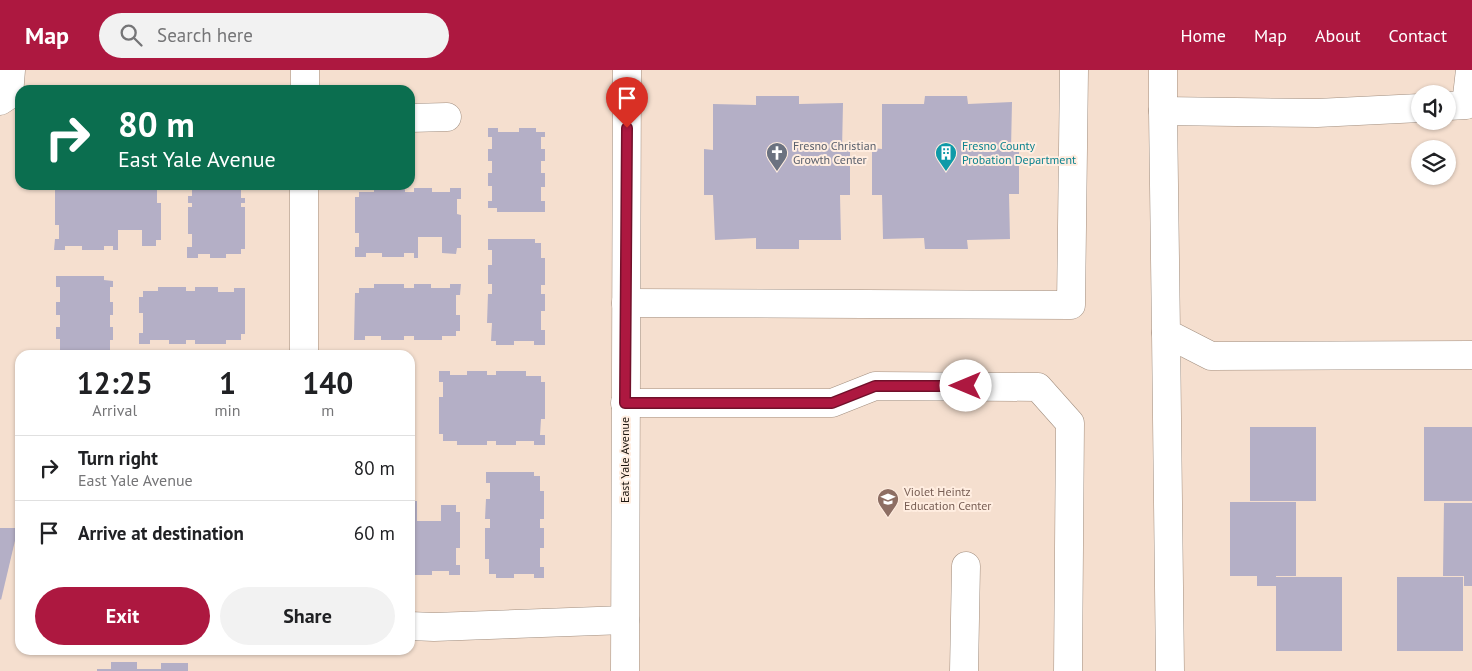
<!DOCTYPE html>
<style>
:root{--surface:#fff;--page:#f2f2f2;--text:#202124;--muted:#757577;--line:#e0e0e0;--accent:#ad1840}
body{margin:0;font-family:"PT Sans",sans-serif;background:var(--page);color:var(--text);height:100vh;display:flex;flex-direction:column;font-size:19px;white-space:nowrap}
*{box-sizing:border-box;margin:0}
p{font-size:16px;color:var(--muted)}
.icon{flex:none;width:28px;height:28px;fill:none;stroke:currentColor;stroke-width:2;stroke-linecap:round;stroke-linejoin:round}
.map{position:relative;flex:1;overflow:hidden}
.side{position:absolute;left:15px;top:280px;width:400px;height:305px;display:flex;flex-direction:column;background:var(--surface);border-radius:15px;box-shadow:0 1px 4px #0004}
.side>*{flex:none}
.hud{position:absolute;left:15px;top:15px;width:400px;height:105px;border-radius:15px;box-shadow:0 1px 4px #0004;background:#0b6e4f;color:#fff;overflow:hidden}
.fabs{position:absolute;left:1411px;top:15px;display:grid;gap:10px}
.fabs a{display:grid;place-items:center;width:45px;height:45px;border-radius:50%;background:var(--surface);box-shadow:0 1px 4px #0004;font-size:25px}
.pin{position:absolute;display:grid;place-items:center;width:42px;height:42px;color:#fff;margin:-51px -21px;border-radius:50% 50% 50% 0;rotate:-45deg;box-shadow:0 0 5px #0007}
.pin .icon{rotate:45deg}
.me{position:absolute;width:55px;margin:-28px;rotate:270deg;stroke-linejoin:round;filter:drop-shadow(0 0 4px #0008)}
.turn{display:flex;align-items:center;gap:18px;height:105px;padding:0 20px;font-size:22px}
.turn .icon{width:65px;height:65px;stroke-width:2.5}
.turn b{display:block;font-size:35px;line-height:42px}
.eta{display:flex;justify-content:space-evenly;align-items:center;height:85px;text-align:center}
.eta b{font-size:30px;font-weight:700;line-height:35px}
.button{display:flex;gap:10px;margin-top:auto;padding:10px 20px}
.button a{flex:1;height:58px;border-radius:30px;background:var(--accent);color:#fff;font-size:20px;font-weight:700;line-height:58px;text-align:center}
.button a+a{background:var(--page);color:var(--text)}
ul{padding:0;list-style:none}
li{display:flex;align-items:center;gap:15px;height:65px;padding:0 20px;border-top:1px solid var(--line)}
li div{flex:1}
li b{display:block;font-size:19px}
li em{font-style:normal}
header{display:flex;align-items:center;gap:30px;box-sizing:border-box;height:70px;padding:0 25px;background:var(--accent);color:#fff}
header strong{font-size:24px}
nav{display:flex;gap:28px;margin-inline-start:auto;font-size:18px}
.search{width:350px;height:45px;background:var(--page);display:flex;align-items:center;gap:12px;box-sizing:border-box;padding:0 18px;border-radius:28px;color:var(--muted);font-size:19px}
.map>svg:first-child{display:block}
</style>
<header>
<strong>Map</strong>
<div class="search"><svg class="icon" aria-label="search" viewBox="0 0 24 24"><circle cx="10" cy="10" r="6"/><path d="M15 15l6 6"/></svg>Search here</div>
<nav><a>Home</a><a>Map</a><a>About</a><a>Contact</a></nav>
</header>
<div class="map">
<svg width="1472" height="601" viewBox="0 0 1472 601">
<rect width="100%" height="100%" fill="#f5dfcf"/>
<g fill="#b4afc6">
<polygon points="756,26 799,26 799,34 843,33 842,80 850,80 850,125 840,125 841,170 799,170 799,179 756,179 756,168 715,170 713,125 704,125 704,79 713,80 713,34 756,35"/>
<polygon points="925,26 967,26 968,34 1012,32 1011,79 1019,79 1019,124 1009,124 1010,169 967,170 968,179 925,179 924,168 883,169 882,125 872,125 872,78 882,79 882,34 924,34"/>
<polygon points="488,58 498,58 498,62 519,62 519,58 536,58 536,62 545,62 545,67 541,67 541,79 545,79 545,91 541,91 541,103 545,103 545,117 541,117 541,131 545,131 545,142 497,142 497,138 488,138 488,131 492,131 492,116 488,116 488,103 492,103 492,91 488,91 488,79 492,79 492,67 488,67"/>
<polygon points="55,115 161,115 161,117 157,117 157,133 161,133 161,170 156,170 156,176 142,176 142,160 118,160 118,180 113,180 113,176 104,176 104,180 82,180 82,176 65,176 65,180 54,180 55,169 59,169 59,155 55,155"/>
<polygon points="192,115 245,115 245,117 241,117 241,128 245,128 245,133 241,133 241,137 245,137 245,179 241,179 241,184 226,184 226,188 210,188 210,184 198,184 198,188 187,188 187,177 192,177 192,164 188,164 188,137 192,137 192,133 188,133 188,126 192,126"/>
<polygon points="374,118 405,118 405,122 414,122 414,118 432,118 432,122 450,122 450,118 461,118 461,129 457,129 457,144 461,145 461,178 457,178 456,184 442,183 442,167 418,167 418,188 414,188 414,183 404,183 404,187 382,187 382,183 366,183 366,187 355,187 355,177 359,177 359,163 355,163 355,127 359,127 359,122 374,122"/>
<polygon points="488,169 535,169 535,173 541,173 541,188 545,188 545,215 541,215 541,224 545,224 545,241 541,241 541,260 545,260 545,275 534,275 534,271 514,271 514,275 496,275 496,271 491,271 492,253 487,253 488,224 492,224 492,214 488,214 488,195 492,195 492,180 488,180"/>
<polygon points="56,206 104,206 104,210 113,211 113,217 110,217 110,232 113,232 113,245 110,245 110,257 113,257 113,270 110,270 110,282 113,282 113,285 56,285 56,281 60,281 60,269 56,269 56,257 60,257 60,245 56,245 56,232 60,232 60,217 56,217"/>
<polygon points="374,214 404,214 404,218 414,218 414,214 431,214 431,218 450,218 450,214 461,214 460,225 456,225 456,245 460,245 460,261 456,261 456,266 442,266 442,270 414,270 414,266 404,266 404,270 381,270 381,266 365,266 365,270 354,270 355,223 359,223 359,218 374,218"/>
<polygon points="158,217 186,217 186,221 195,221 195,217 218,217 218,222 234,222 234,218 245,218 245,264 241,264 241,270 226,270 226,274 195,274 195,270 186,270 186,274 169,274 169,270 150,270 150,274 139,274 139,263 143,263 143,243 139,243 139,227 143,227 143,221 158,221"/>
<polygon points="439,301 450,301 450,305 467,305 467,301 487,301 487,305 496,305 496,301 526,301 526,306 541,306 541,312 545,312 545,349 541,349 540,365 545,365 545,375 534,375 534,371 516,371 516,375 496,375 496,371 487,371 487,375 457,375 457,371 443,371 443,364 439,364 439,327 443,327 443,312 439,312"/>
<rect x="410" y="316" width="4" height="28"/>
<rect x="410" y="354" width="4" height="21"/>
<rect x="1250" y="357" width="66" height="74"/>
<rect x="1424" y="357" width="48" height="74"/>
<rect x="410" y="392" width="3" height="11"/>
<polygon points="486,402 534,402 534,406 540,406 540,421 544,421 544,449 540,449 540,458 544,458 544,478 540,478 540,497 544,497 544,508 534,508 534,504 514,504 514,508 496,508 496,504 489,504 489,489 485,489 485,458 490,458 490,449 485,449 486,429 490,429 490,413 486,413"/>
<polygon points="412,431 417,431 417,451 441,451 441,435 456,435 456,442 460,442 460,478 456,478 456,495 460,495 460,505 449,505 449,501 432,501 432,505 412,505 412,501 410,501 410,435 412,435"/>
<polygon points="1230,432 1296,432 1296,506 1276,506 1276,507 1342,507 1342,581 1276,581 1276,516 1257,516 1257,506 1230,506"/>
<polygon points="1444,433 1472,433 1472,516 1464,516 1464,506 1443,506"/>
<polygon points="0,458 18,458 1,530 0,529"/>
<rect x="1397" y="507" width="66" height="74"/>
<polygon points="111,592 137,592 137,599 161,599 161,593 188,593 188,601 97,601 97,599 111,599"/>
</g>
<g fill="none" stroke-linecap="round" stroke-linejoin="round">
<g stroke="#a18e7f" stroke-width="29">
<g id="minor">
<polyline points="1163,0 1163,41 1166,263 1211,286 1472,285"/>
<polyline points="305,20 305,0"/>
<polyline points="0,31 9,25 11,0"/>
<polyline points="1448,36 1466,35 1470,0"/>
<polyline points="1163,41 1317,43 1420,38"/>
<polyline points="410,48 447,47"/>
<polyline points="626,233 1071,235 1074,0"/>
<polyline points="1166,263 1170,601"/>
<polyline points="304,285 304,115"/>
<polyline points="625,333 832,333 875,316 1038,317 1070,353 1068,601"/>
<polyline points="410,556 434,557 625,550"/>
<polyline points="625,601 627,0"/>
<polyline points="964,601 966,496"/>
</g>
</g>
<use href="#minor" stroke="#fff" stroke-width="28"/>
</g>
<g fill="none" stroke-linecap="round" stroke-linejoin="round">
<g stroke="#70102a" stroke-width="12">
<polyline id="route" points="627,58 625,333 832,333 875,316 966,316"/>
</g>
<use href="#route" stroke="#ad1840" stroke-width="9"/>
</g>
<defs>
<g id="church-pin" transform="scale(1.125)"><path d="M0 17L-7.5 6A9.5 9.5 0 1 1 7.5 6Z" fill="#6b7280" stroke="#ffede0"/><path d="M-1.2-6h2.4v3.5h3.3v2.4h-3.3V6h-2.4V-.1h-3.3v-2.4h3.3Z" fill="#fff"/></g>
<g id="building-pin" transform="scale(1.125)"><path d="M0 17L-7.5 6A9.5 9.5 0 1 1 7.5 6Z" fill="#0f9aa8" stroke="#ffede0"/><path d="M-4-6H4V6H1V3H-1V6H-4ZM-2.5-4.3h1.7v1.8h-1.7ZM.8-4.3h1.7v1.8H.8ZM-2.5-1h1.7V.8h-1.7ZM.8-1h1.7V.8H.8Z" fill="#fff"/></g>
<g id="school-pin" transform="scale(1.125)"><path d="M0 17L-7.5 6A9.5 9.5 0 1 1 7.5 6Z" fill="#8d6e63" stroke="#ffede0"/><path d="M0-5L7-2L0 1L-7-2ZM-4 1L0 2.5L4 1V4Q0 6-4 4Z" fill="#fff"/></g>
</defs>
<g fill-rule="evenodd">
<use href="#church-pin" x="777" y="83"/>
<use href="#building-pin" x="946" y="83"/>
<use href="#school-pin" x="888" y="429"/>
</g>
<g text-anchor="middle" stroke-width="4" stroke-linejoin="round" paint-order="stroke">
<g font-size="12" fill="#5b616d" stroke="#ffede0" text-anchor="start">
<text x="793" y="80">Fresno Christian<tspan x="793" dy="14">Growth Center</tspan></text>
</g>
<g font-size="12" fill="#0d838f" stroke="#ffede0" text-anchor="start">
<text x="962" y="80">Fresno County<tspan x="962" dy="14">Probation Department</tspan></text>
</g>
<g font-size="12" fill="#1e1711" stroke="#ffede0">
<text transform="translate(625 390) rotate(-90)" y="4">East Yale Avenue</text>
</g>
<g font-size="12" fill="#785e54" stroke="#ffede0" text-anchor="start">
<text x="904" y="426">Violet Heintz<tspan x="904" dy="14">Education Center</tspan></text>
</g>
</g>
</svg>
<div class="fabs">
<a><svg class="icon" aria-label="sound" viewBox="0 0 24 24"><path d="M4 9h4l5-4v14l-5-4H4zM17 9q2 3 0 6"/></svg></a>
<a><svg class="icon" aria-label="layers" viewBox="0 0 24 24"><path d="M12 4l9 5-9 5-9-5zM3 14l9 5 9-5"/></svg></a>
</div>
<div class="pin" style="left:627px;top:58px;background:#d93025"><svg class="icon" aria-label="arrive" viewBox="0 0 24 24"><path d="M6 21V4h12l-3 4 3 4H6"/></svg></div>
<svg class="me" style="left:966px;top:316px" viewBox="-20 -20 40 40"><circle r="19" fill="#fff"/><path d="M0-13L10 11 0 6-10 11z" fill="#ad1840"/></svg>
<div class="hud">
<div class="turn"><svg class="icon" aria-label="right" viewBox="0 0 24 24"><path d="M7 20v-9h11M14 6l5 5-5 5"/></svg><div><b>80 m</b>East Yale Avenue</div></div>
</div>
<section class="side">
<div class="eta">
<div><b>12:25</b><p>Arrival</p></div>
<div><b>1</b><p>min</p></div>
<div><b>140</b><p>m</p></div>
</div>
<ul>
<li><svg class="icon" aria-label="right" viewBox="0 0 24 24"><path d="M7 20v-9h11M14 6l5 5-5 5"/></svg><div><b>Turn right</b><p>East Yale Avenue</p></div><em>80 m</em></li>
<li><svg class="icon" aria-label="arrive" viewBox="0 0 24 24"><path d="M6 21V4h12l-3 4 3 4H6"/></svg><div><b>Arrive at destination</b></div><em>60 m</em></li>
</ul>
<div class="button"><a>Exit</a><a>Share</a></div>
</section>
</div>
